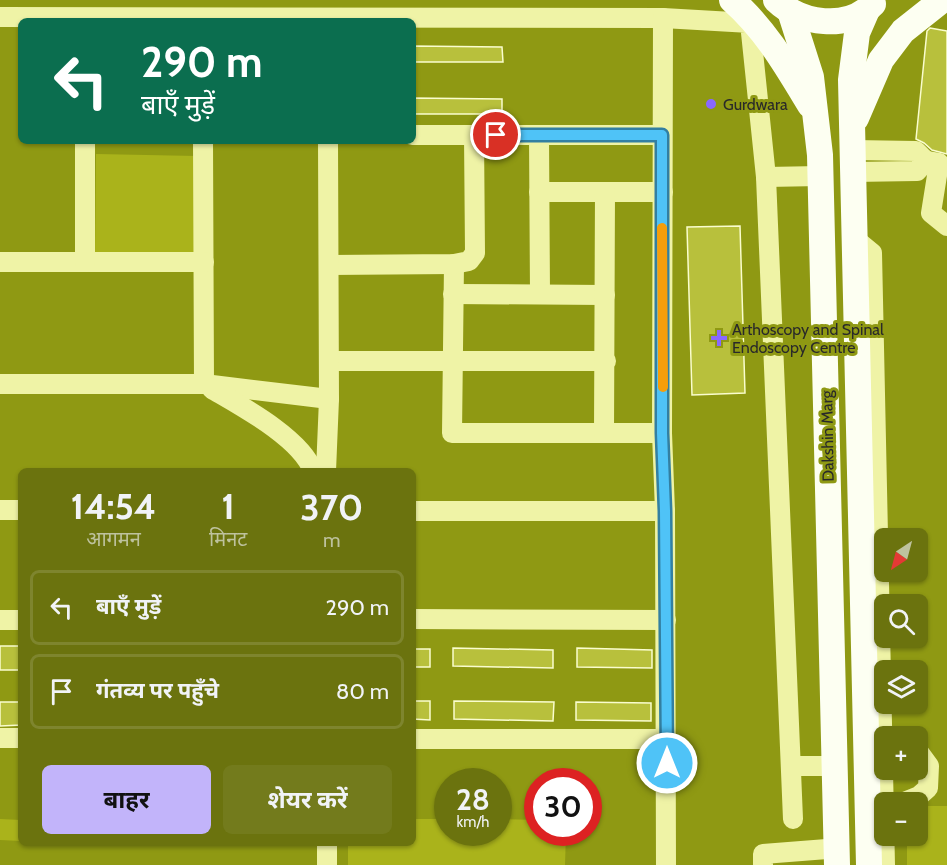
<!DOCTYPE html>
<html lang="hi">
<meta charset="utf-8">
<style>
:root{--surface:#6b730e;--page:#737b1c;--text:#f1f3f6;--muted:#bec29e;--line:#7e852e;--accent:#c2b4fa}
body{margin:0;font-family:Cabin,"Noto Sans Devanagari",sans-serif;background:var(--page);color:var(--text);height:100vh;display:flex;flex-direction:column;font-size:22px;white-space:nowrap}
*{box-sizing:border-box;margin:0}
p{font-size:20px;color:var(--muted)}
.icon{flex:none;width:33px;height:33px;fill:none;stroke:currentColor;stroke-width:2;stroke-linecap:round;stroke-linejoin:round}
.map{position:relative;flex:1;overflow:hidden}
.sheet{position:absolute;left:18px;top:468px;width:398px;height:378px;display:flex;flex-direction:column;background:var(--surface);border-radius:9px;box-shadow:0 2px 4px #0004}
.sheet>*{flex:none}
.guide{position:absolute;left:18px;top:18px;width:398px;height:126px;border-radius:9px;box-shadow:0 2px 4px #0004;background:#0b6e4f;color:#fff;overflow:hidden}
.needle{width:39px;rotate:216deg}
.controls{position:absolute;left:874px;top:528px;display:grid;gap:12px}
.controls a{display:grid;place-items:center;width:54px;height:54px;border-radius:9px;background:var(--surface);box-shadow:0 2px 4px #0004;font-size:30px}
.speed{position:absolute;left:434px;top:768px;display:flex;gap:12px;font-size:30px;font-weight:700;text-align:center}
.speed>*{display:grid;place-content:center;width:78px;height:78px;border-radius:50%;background:var(--surface);box-shadow:0 2px 4px #0004;line-height:1}
.speed small{font-size:15px;font-weight:400}
.speed .limit{border:9px solid #d22;background:#fff;color:#111}
.pin{position:absolute;display:grid;place-items:center;width:51px;height:51px;color:#fff;margin:-26px;border:3px solid #fff;border-radius:50%;box-shadow:0 2px 6px #0007}
.me{position:absolute;width:66px;margin:-33px;rotate:0deg;stroke-linejoin:round;filter:drop-shadow(0 0 4px #0008)}
.turn{display:flex;align-items:center;gap:21px;height:126px;padding:0 24px;font-size:27px}
.turn .icon{width:78px;height:78px;stroke-width:2.5}
.turn b{display:block;font-size:42px;line-height:51px}
.eta{display:flex;justify-content:space-evenly;align-items:center;height:102px;text-align:center}
.eta b{font-size:36px;font-weight:700;line-height:42px}
.primary-button{display:flex;gap:12px;margin-top:auto;padding:12px 24px}
.primary-button a{flex:1;height:69px;border-radius:9px;background:var(--accent);color:#111;font-size:24px;font-weight:700;line-height:69px;text-align:center}
.primary-button a+a{background:var(--page);color:var(--text)}
ul{padding:0;list-style:none}
li{display:flex;align-items:center;gap:18px;height:75px;margin:0 12px 9px;padding:0 12px;border:3px solid var(--line);border-radius:9px}
li div{flex:1}
li b{display:block;font-size:22px}
li em{font-style:normal}
.map>svg:first-child{display:block}
</style>
<div class="map">
<svg width="947" height="865" viewBox="0 0 947 865">
<rect width="100%" height="100%" fill="#8f9913"/>
<g fill="#aab31b">
<polygon points="96,154 197,156 195,254 95,252"/>
<polygon points="918,806 947,806 947,865 907,865 907,836 918,836"/>
<polygon points="0,819 21,820 21,841 0,840"/>
<polygon points="413,819 447,819 447,832 498,832 498,819 537,820 537,832 566,833 565,865 348,865 348,843 412,843"/>
</g>
<g fill="#b8c03c" stroke="#fafdce" stroke-width="1.5">
<polygon points="930,28 947,31 947,154 932,150 924,143 916,139 927,31"/>
<polygon points="412,46 502,47 503,62 412,62"/>
<polygon points="412,98 502,99 502,114 412,114"/>
<polygon points="740,226 745,393 692,395 687,227"/>
<rect x="0" y="646" width="21" height="24"/>
<polygon points="453,648 553,650 553,668 453,666"/>
<polygon points="577,648 652,650 652,668 577,667"/>
<rect x="412" y="649" width="18" height="18"/>
<polygon points="412,701 430,701 430,720 412,719"/>
<polygon points="454,701 554,702 553,721 454,719"/>
<polygon points="0,702 21,702 21,725 0,726"/>
<polygon points="576,702 651,703 651,721 576,720"/>
</g>
<g fill="none" stroke-linecap="round" stroke-linejoin="round">
<g stroke="#eff3a6" stroke-width="20">
<polyline points="0,17 663,18 750,23 766,177 793,819"/>
<polyline points="663,18 662,433 665,511 666,865"/>
<polyline points="412,135 662,135"/>
<polyline points="539,135 540,294"/>
<polyline points="203,141 204,384"/>
<polyline points="853,150 916,151 926,161 917,171 853,172"/>
<polyline points="926,161 939,163 931,213 947,226"/>
<polyline points="766,177 820,176"/>
<polyline points="539,192 663,192"/>
<polyline points="855,239 872,253 885,865"/>
<polyline points="0,262 204,262"/>
<polyline points="85,262 85,141"/>
<polyline points="454,264 452,433 662,433"/>
<polyline points="329,265 454,264 469,261 475,253 474,135"/>
<polyline points="453,294 605,295"/>
<polyline points="329,361 606,361"/>
<polyline points="0,384 204,384 329,399"/>
<path d="M212,389C241,406 301,438 313,471"/>
<polyline points="604,433 605,192"/>
<polyline points="326,471 329,399 328,141"/>
<polyline points="0,510 21,510"/>
<polyline points="412,511 665,511"/>
<polyline points="412,619 666,620"/>
<polyline points="0,620 21,620"/>
<polyline points="0,738 21,738"/>
<polyline points="412,739 667,739"/>
<polyline points="791,766 825,766"/>
<polyline points="904,802 919,796 928,788 929,766 918,751"/>
<polyline points="327,865 327,843"/>
<polyline points="763,865 763,854 827,849"/>
</g>
<g stroke="#fdfff2" stroke-width="26">
<path d="M732,0C766,30 787,67 810,105"/>
<path d="M776,0C801,24 847,31 873,4"/>
<polyline points="867,10 857,33 851,80 869,865"/>
<polyline points="790,11 811,77 820,155 837,865"/>
<polyline points="856,118 881,60 903,31 942,0"/>
</g>
</g>
<g fill="none" stroke-linecap="round" stroke-linejoin="round">
<g stroke="#337fa1" stroke-width="15">
<polyline id="route" points="496,135 662,135 662,433 665,511 667,763"/>
</g>
<use href="#route" stroke="#4fc3f7" stroke-width="10"/>
<polyline stroke="#f59e0b" stroke-width="10" points="662,228 663,387"/>
</g>
<g fill="#8968ff" stroke="#8f9913" stroke-width="2">
<circle cx="711" cy="104" r="6"/>
<path d="M716 329h6v6h6v6h-6v6h-6v-6h-6v-6h6z"/>
</g>
<g text-anchor="middle" stroke-width="6" stroke-linejoin="round" paint-order="stroke">
<g font-size="16" fill="#292929" stroke="#8f9913" text-anchor="start">
<text x="723" y="110">Gurdwara</text>
<text x="732" y="335">Arthoscopy and Spinal<tspan x="732" dy="18">Endoscopy Centre</tspan></text>
</g>
<g font-size="16" fill="#292929" stroke="#8f9913">
<text transform="translate(827 436) rotate(-91)" y="6">Dakshin Marg</text>
</g>
</g>
</svg>
<div class="controls">
<a><svg class="needle" viewBox="-14 -14 28 28"><path d="M0-13l5 13h-10z" fill="#e53935"/><path d="M0 13l5-13h-10z" fill="#bec29e"/></svg></a>
<a><svg class="icon" aria-label="search" viewBox="0 0 24 24"><circle cx="10" cy="10" r="6"/><path d="M15 15l6 6"/></svg></a>
<a><svg class="icon" aria-label="layers" viewBox="0 0 24 24"><path d="M12 4l9 5-9 5-9-5zM3 14l9 5 9-5"/></svg></a>
<a>+</a>
<a>−</a>
</div>
<div class="speed"><div>28<small>km/h</small></div><div class="limit">30</div></div>
<div class="pin" style="left:496px;top:135px;background:#d93025"><svg class="icon" aria-label="arrive" viewBox="0 0 24 24"><path d="M6 21V4h12l-3 4 3 4H6"/></svg></div>
<svg class="me" style="left:667px;top:763px" viewBox="-20 -20 40 40"><circle r="17" fill="#4fc3f7" stroke="#fff" stroke-width="3"/><path d="M0-11L8 9 0 5-8 9z" fill="#fff"/></svg>
<div class="guide">
<div class="turn"><svg class="icon" aria-label="left" viewBox="0 0 24 24"><path d="M17 20v-9H6M10 6l-5 5 5 5"/></svg><div><b>290 m</b>बाएँ मुड़ें</div></div>
</div>
<section class="sheet">
<div class="eta">
<div><b>14:54</b><p>आगमन</p></div>
<div><b>1</b><p>मिनट</p></div>
<div><b>370</b><p>m</p></div>
</div>
<ul>
<li><svg class="icon" aria-label="left" viewBox="0 0 24 24"><path d="M17 20v-9H6M10 6l-5 5 5 5"/></svg><div><b>बाएँ मुड़ें</b></div><em>290 m</em></li>
<li><svg class="icon" aria-label="arrive" viewBox="0 0 24 24"><path d="M6 21V4h12l-3 4 3 4H6"/></svg><div><b>गंतव्य पर पहुँचे</b></div><em>80 m</em></li>
</ul>
<div class="primary-button"><a>बाहर</a><a>शेयर करें</a></div>
</section>
</div>
